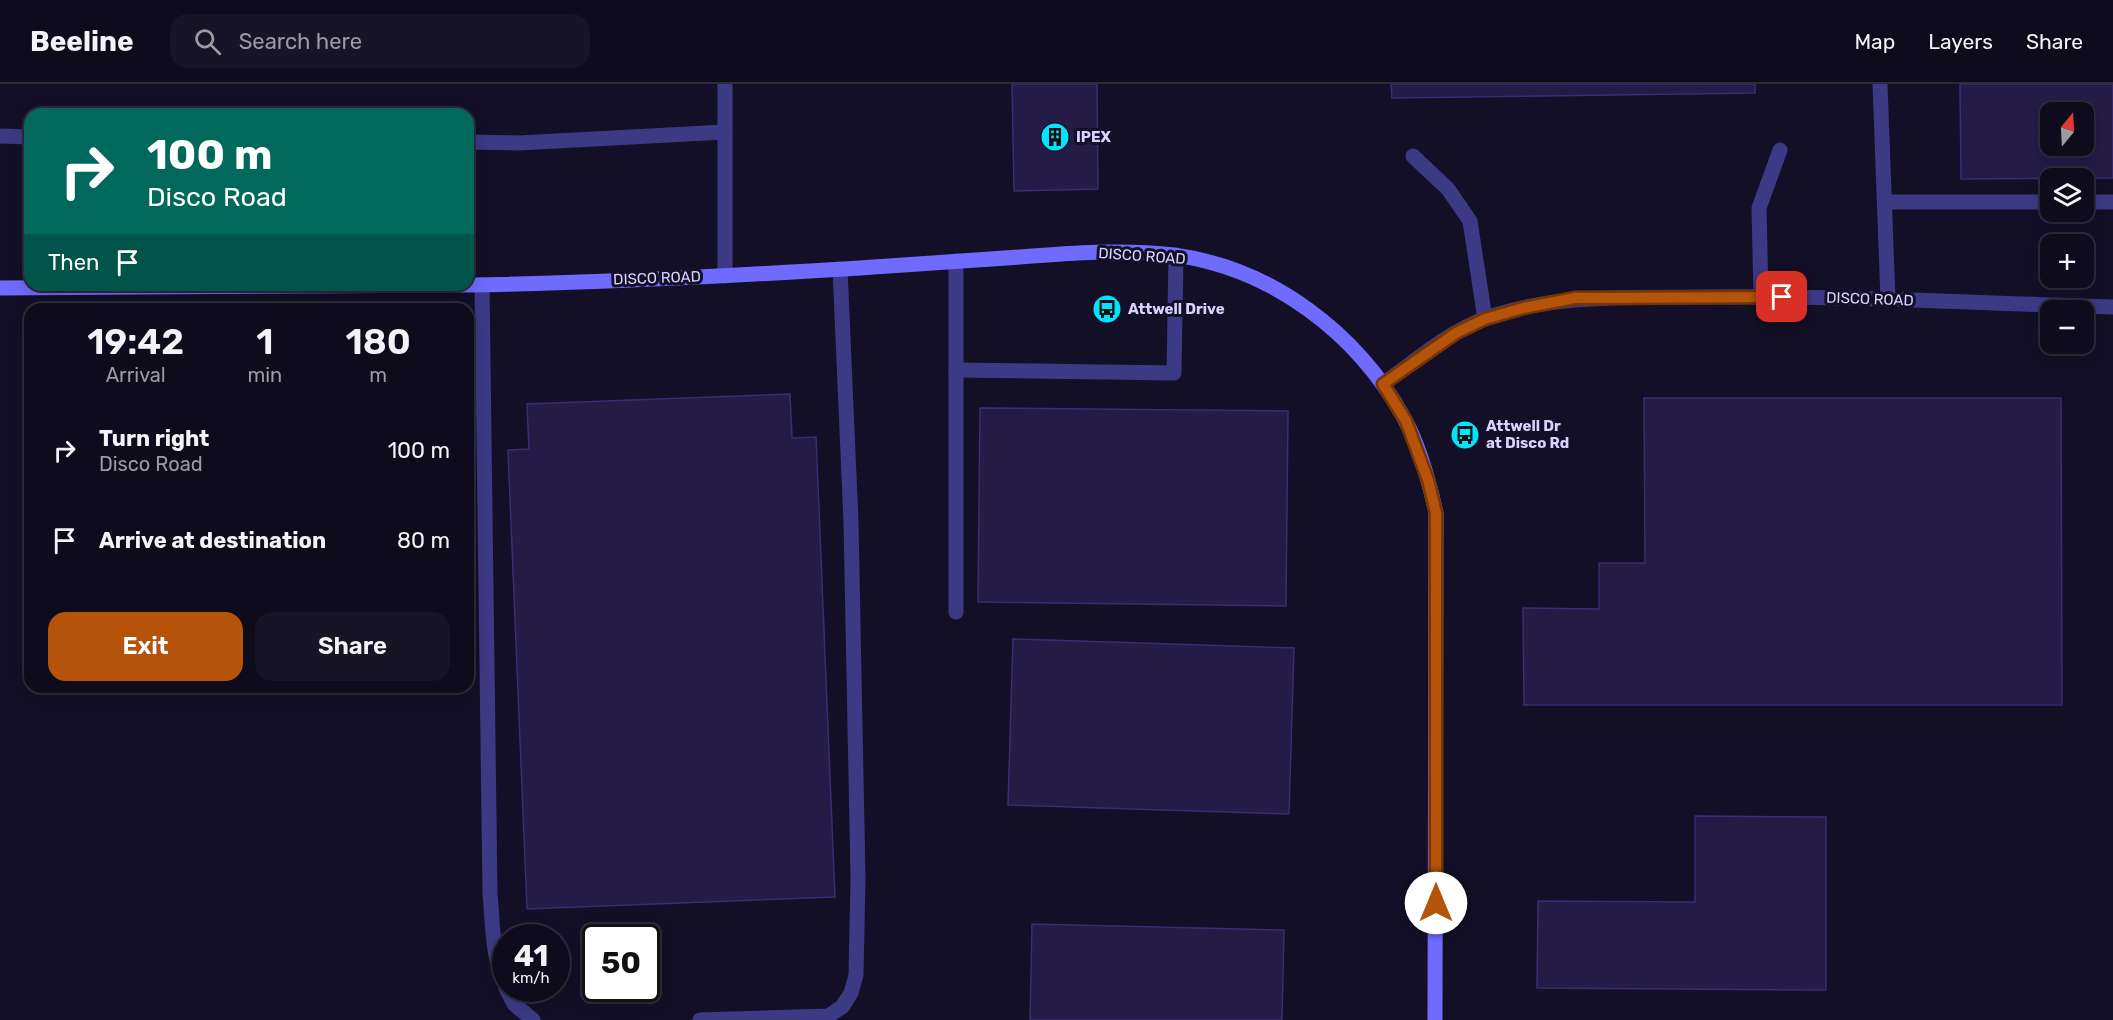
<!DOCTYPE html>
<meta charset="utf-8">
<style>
:root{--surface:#0e0b1c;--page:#171425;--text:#f1f3f6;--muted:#9b9ba3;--line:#2e2b3b;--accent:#b45309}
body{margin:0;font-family:Rubik,sans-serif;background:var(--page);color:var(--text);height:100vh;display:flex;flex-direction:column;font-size:22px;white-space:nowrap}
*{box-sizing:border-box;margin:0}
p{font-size:20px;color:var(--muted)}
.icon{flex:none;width:33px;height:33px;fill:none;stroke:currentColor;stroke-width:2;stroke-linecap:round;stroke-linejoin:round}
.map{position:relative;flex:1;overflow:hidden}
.details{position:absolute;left:24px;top:219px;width:450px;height:390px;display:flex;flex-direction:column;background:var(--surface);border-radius:18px;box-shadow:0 3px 15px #0003,0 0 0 2px var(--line)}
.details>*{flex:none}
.banner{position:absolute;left:24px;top:24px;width:450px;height:183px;border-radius:18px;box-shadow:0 3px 15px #0003,0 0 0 2px var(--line);background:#00695c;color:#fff;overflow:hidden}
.needle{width:39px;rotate:18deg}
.controls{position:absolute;left:2040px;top:18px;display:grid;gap:12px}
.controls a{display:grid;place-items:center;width:54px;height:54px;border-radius:12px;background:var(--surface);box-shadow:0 3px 15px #0003,0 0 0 2px var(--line);font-size:30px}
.speed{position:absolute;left:492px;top:840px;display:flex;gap:12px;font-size:30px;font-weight:700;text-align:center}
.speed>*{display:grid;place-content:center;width:78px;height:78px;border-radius:50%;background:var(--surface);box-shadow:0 3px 15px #0003,0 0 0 2px var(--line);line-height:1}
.speed small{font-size:15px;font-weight:400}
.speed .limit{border:3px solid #111;border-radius:9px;background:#fff;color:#111}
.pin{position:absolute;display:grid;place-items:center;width:51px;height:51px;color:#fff;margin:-26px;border-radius:12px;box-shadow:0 3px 9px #0006}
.me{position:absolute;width:66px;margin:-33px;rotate:0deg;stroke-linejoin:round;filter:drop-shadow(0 0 4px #0008)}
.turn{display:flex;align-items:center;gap:21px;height:126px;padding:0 24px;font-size:27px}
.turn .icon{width:78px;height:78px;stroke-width:2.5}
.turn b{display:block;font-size:42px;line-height:51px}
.then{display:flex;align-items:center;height:57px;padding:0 24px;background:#0003;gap:12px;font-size:22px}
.eta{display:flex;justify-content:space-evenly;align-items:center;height:102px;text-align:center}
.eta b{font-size:36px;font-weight:600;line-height:42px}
.primary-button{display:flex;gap:12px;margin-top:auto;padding:12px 24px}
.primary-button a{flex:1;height:69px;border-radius:18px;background:var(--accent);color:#fff;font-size:24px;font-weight:600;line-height:69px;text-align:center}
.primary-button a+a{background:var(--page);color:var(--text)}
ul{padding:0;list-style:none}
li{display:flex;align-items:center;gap:18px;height:90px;padding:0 24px}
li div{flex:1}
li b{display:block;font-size:22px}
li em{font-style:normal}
header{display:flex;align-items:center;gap:36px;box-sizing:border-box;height:84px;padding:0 30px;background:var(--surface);border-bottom:2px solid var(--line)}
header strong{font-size:28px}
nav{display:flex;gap:33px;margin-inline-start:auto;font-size:21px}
.search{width:420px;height:54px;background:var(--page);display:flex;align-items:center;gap:15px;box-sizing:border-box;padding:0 21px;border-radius:18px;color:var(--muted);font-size:22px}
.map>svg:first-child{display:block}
</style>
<header>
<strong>Beeline</strong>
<div class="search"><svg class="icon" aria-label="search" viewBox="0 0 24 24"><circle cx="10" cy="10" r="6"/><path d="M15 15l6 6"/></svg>Search here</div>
<nav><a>Map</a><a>Layers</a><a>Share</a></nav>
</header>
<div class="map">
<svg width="2113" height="936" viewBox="0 0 2113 936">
<rect width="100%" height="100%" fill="#130f26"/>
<g fill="#241b47" stroke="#3b2d73" stroke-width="1.5" fill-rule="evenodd">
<polygon points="1012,0 1097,0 1098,105 1014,107"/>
<polygon points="1391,0 1755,0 1755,9 1392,14"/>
<path d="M1960,0H2113V94L1961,95ZM2050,28H2084V62H2050Z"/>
<polygon points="790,310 792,354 816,353 835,813 527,825 508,366 529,365 527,320"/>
<polygon points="1644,314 2061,314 2062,621 1524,621 1523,524 1599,525 1599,479 1645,479"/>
<polygon points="980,324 1288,327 1286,522 978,518"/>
<polygon points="1013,555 1294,564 1289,730 1008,721"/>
<polygon points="1695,732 1826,733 1826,906 1537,904 1538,817 1695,818"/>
<polygon points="1032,840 1284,846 1282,936 1030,936"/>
</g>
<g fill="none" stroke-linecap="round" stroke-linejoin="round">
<g stroke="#3d3a85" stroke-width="15">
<polyline points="1880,0 1888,216"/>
<polyline points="0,52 30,53"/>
<polyline points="468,58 519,59 725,48"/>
<polyline points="1413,72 1448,105 1470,137 1485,235"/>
<polyline points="1885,118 2050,118"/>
<polyline points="2084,118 2113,118"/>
<polyline points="956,177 956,528"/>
<polyline points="725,192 725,0"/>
<path d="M482,201L490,810C493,841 492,875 506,903"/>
<polyline points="1761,212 1759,124 1780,66"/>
<polyline points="956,286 1174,289 1176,171"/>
<polyline points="506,904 514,920 533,936"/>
<polyline points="700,936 828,932 842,923 851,909 856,891 858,794 851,438 840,185"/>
</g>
<path stroke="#3d3a85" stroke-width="15" d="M1383,300C1415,277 1448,248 1486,234C1555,210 1625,214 1697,213C1835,211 1974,219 2113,223"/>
<g stroke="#6f6bff" stroke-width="15">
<path d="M468,201C599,199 729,192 860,184C913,180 966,177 1020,173C1071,169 1123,165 1174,171C1272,184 1357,249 1404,334C1420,363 1429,397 1436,429L1435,936"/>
<polyline points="0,204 465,201"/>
</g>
</g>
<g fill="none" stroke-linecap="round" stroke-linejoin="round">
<g stroke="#753606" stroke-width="15">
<polyline id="route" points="1436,819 1436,429 1428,396 1406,337 1383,300 1456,249 1485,235 1523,224 1575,214 1782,213"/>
</g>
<use href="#route" stroke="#b45309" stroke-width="10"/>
</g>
<defs>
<g id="building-disc" transform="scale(1.5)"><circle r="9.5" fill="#00e5ff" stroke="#130f26"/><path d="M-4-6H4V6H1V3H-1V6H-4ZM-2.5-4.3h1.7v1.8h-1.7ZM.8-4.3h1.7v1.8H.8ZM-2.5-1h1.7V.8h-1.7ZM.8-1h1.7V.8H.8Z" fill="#111"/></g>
<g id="bus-disc" transform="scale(1.5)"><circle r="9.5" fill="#00e5ff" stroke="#130f26"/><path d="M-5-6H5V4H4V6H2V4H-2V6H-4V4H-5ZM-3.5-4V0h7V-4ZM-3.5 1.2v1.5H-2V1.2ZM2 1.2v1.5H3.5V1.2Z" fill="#111"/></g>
</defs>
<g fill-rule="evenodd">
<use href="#building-disc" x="1055" y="53"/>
<use href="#bus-disc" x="1107" y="225"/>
<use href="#bus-disc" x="1465" y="351"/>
</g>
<g text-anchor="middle" stroke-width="6" stroke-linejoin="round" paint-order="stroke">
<g font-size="15" font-weight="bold" fill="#d9d4ff" stroke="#130f26" text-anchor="start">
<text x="1076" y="58">IPEX</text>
<text x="1128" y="230">Attwell Drive</text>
<text x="1486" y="347">Attwell Dr<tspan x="1486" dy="17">at Disco Rd</tspan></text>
</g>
<g font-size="15" fill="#d9d4ff" stroke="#130f26">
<text transform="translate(1142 172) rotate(4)" y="5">DISCO ROAD</text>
<text transform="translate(657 194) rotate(-2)" y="5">DISCO ROAD</text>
<text transform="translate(1870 215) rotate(2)" y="5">DISCO ROAD</text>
</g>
</g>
</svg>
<div class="controls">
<a><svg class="needle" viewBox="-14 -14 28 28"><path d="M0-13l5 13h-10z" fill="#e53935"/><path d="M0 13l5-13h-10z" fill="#9b9ba3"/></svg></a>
<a><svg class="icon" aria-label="layers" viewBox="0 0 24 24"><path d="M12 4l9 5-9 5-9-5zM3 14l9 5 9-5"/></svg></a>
<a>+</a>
<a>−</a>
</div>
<div class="speed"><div>41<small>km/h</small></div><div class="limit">50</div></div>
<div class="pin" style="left:1782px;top:213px;background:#d93025"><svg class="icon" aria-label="arrive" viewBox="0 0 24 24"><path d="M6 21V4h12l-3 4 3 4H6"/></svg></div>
<svg class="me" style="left:1436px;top:819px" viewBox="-20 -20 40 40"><circle r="19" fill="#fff"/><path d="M0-13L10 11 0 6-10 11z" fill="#b45309"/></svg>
<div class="banner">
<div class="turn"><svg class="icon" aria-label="right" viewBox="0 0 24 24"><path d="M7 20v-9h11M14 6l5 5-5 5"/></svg><div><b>100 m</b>Disco Road</div></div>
<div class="then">Then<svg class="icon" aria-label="arrive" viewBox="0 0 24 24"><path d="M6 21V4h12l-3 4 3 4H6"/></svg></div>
</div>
<section class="details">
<div class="eta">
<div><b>19:42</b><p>Arrival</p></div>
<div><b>1</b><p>min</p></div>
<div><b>180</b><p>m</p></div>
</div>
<ul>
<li><svg class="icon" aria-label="right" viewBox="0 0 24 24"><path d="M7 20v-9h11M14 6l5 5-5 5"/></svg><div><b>Turn right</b><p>Disco Road</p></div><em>100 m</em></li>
<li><svg class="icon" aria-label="arrive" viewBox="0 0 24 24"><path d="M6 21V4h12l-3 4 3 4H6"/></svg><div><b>Arrive at destination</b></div><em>80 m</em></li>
</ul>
<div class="primary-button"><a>Exit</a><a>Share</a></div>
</section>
</div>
